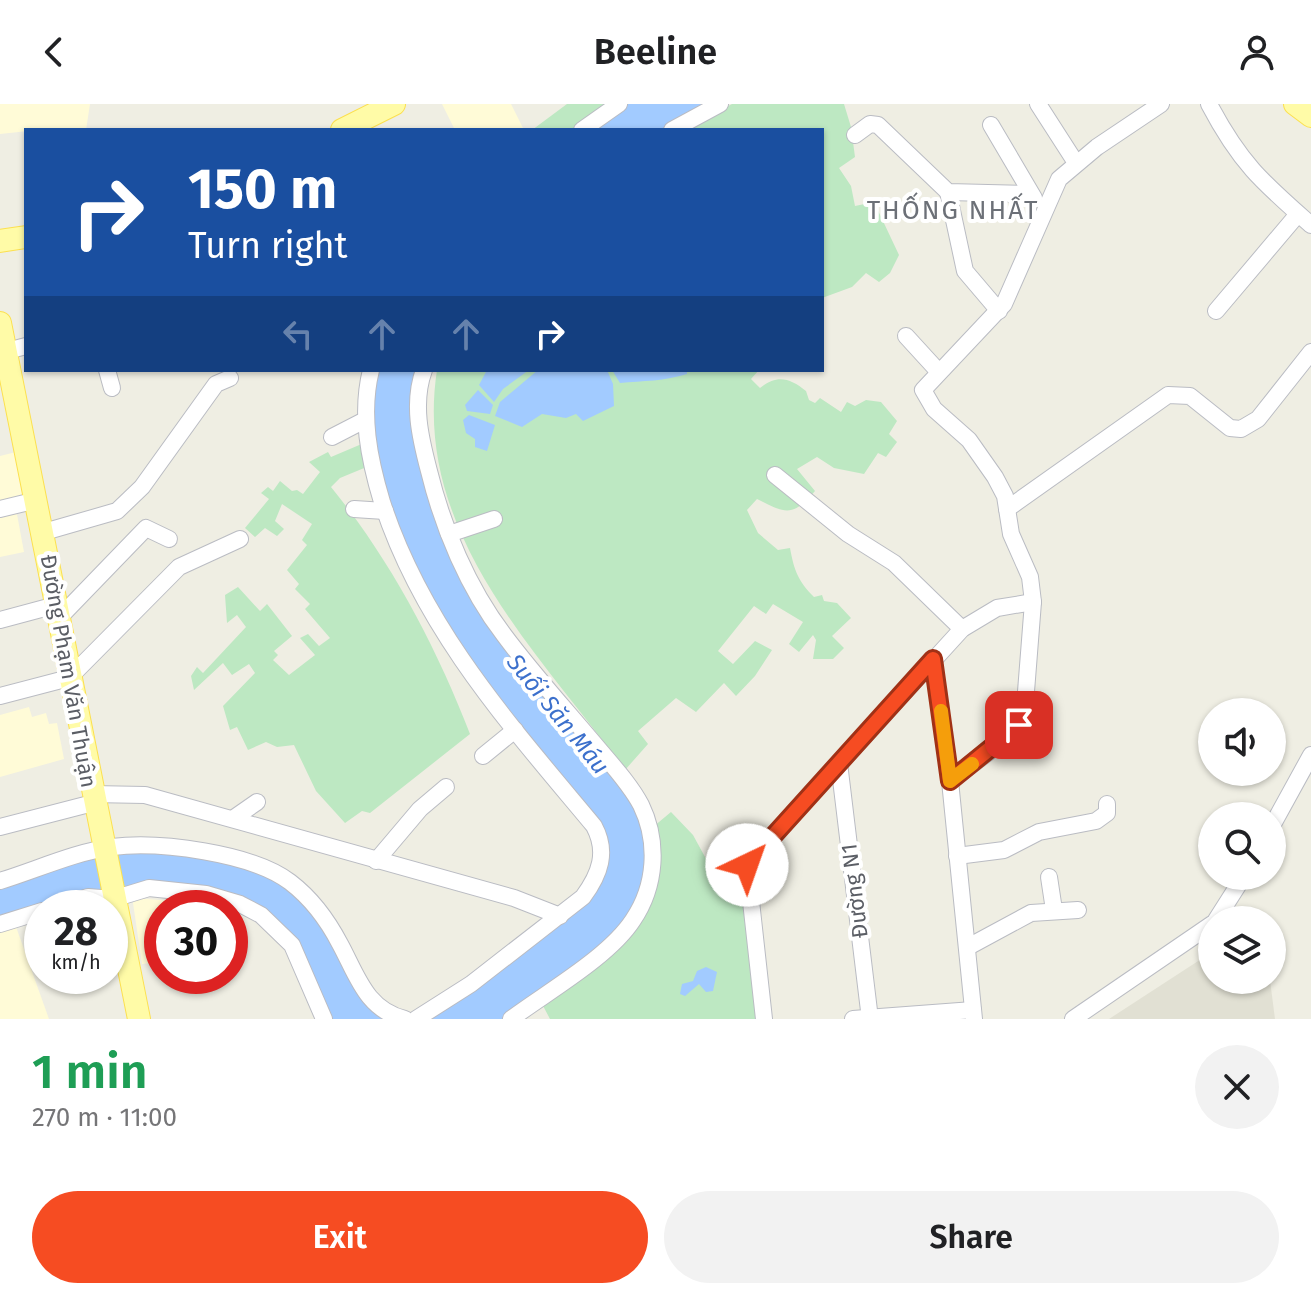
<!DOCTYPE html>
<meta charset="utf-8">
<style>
:root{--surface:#fff;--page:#f2f2f2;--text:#202124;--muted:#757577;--accent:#f64c22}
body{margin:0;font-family:"Fira Sans",sans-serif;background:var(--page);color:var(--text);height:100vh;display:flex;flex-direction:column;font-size:30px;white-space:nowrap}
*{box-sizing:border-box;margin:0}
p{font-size:26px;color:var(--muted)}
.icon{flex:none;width:44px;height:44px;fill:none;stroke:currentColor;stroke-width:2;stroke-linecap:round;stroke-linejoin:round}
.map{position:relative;height:915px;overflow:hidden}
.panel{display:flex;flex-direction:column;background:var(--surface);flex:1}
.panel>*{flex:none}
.banner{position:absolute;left:24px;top:24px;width:800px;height:244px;border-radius:0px;box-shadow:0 2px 6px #0004;background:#1a4fa0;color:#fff;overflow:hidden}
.fabs{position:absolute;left:1198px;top:594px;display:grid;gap:16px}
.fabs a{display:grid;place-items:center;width:88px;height:88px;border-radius:50%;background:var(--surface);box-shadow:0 2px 6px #0004;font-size:40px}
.speed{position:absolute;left:24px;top:786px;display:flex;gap:16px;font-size:40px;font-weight:700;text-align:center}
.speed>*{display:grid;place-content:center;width:104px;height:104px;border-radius:50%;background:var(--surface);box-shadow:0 2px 6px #0004;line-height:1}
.speed small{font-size:20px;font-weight:400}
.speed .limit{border:12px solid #d22;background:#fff;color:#111}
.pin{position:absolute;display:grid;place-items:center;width:68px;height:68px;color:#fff;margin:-34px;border-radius:16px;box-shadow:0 4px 12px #0006}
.me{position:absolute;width:88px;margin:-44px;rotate:42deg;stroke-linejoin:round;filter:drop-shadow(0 0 6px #0008)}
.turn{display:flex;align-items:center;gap:28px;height:168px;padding:0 32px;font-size:36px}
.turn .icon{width:104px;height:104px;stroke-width:2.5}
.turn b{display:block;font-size:56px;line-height:68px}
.lanes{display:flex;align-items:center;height:76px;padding:0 32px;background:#0003;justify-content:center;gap:40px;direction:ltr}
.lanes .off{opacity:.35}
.round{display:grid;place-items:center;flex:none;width:84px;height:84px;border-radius:42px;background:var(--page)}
.headline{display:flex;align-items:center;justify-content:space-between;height:136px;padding:0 32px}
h1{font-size:48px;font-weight:600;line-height:60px;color:#1e9e55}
.primary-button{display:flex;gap:16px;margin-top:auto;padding:16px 32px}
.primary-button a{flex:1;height:92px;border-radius:48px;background:var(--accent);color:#fff;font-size:32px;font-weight:600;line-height:92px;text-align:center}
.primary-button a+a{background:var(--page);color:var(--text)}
header{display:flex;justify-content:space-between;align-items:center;height:104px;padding:0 32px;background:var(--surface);font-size:36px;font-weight:600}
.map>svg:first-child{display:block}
</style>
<header><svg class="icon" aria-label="back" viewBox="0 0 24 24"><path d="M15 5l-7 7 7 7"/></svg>Beeline<svg class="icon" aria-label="person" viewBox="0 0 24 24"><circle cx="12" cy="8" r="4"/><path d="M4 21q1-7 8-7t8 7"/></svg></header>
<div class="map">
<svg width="1311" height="915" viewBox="0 0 1311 915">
<rect width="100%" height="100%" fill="#efeee3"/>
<g fill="#fffbd7">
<polygon points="0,0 90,0 86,26 47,25 0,30"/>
<polygon points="442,0 511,0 524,26 455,26"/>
<polygon points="16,348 25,394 0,400 0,352"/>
<polygon points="16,405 24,448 0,453 0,409"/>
<polygon points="29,603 32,613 46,609 49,620 57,619 64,655 0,673 0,611"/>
<polygon points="135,794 232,802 239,854 230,855 230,804 162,804 162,858 142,860 133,799"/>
<polygon points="15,820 49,915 0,915 0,825"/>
</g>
<polygon fill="#e1e0d3" points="1212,848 1212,876 1270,876 1275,915 1109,915"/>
<g fill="#bde8c2">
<polygon points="567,0 612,0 574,26 532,26"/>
<polygon points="732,0 844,0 851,23 855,53 839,64 851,82 855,102 874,98 899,151 890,169 879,178 866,169 852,183 822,194 822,26 682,26"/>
<path d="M437,266H759L751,275L760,284C777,270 790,274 806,287L809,296L815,299L820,294L841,308L847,298L855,302L866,296L881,298L897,317L889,330L897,338L886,353L878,349L864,370L834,364L817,353L797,365L815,387C793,413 786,410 757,395L747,406L758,429L778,446L790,444C794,466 798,477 814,493L822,491L824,497L837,499L851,514L832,532L844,544L833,555H813L816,536L813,531L799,548L789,540L803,518L773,500L766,510L754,502L718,547L733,560L755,537L772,546L755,572L736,592L724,579L696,608L676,594L638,627L648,640L625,666C538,548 412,428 437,266Z"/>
<path d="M364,339L369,362L340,374L331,383C390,455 436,542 470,630L370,709L362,707L345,719L316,687L294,641L277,643L266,638L248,646L237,623L230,626L223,602L255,569L249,560L232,571L223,559L194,586L191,572L197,563L203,569L246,523L237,511L227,519L225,491L238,483L260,507L267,500L292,532L274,547L278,551L273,556L289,571L315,551L300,534L308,530L319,542L330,534L305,505L310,500L295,485L299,480L287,466L307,441L302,436L312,420L282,400L275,417L284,425L277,432L265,424L255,433L245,424L269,395L261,389L268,383L273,387L280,377L292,387L297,386L303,390L320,368L309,358L328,348L331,353Z"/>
<polygon points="671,708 693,731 716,773 744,760 761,915 550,915 541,898 653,723"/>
</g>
<g fill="#a2cbff">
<polygon points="627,0 711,0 663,26 589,26"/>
<path d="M375,266H420L415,279L462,468L637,703L647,733L643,791L605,840L504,915H427L587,796L606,750C522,634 341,417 375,266Z"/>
<polygon points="487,266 529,266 503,285 494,298 479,281"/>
<polygon points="538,266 607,266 613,280 614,302 583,317 576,310 566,314 542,310 522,323 495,312 500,298"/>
<path d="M612,266H687V270C665,277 643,277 620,279Z"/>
<polygon points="478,286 493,301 490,310 467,307 465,301"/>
<polygon points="469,311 495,321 487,347 475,343 475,335 466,329 463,316"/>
<path d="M94,749C159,749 254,744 303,796C336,831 362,876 390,915H329L264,807L170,781L0,816V779Z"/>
<polygon points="706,863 717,868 713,887 706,888 699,880 685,892 680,890 682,880 693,877 697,867"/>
</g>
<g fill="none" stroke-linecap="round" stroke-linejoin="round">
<g stroke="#babcc3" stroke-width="18">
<g id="minor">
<polyline points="1038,0 1076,59"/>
<path d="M1209,0C1240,59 1262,78 1311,121"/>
<polyline points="991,21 1034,94"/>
<polyline points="582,26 619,0"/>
<polyline points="672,26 720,0"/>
<polyline points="855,31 870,20 878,21 948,88 1029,90"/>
<polyline points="948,88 965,167 999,207"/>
<polyline points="1216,207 1298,110"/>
<polyline points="906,232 938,267"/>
<polyline points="7,247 26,242"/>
<polyline points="107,266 112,284"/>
<path d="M371,266C360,310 369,355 382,398C423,525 510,621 594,722C608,748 600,770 583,793L471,880L416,915"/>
<path d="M424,266C412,299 420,333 429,367C443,424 468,484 504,531C533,570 566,606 597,643C612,661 630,680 641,701C659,738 656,782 633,816C609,853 547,888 511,915"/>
<polyline points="332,333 365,316"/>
<polyline points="775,371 848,430 894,459 962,525"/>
<polyline points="0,405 37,396"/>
<polyline points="354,405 385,407"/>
<polyline points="1007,405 1168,291 1190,292 1230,324 1241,325 1258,315 1311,248"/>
<polyline points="44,428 117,407 142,383 216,280 230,274"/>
<polyline points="449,430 494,415"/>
<polyline points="59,514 146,424 169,435"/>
<polyline points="0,516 56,501"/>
<polyline points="933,555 950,677"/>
<polyline points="0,592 69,574 179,463 240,435"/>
<polyline points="483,652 515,626"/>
<polyline points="839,659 870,915"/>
<polyline points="92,690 145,691 514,794 560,812"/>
<polyline points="234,714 257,698"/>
<polyline points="1272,722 1311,651"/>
<polyline points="0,723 93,699"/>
<polyline points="957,752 1004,746 1039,728 1096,717 1107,709 1107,700"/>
<polyline points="376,757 420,705 446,683"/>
<polyline points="1049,773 1054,806"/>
<path d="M0,777C36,766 75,748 112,743C159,737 252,749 290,778C311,794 328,817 340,840C357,871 366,906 405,915"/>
<polyline points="52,804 88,793 113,795 149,784 206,790 240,800 261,811 292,841 324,915"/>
<polyline points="1216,816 1244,772"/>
<polyline points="0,820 42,807"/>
<polyline points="968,843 1031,809 1078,806"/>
<polyline points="764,915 747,761 962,525 997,504 1033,498"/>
<polyline points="853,915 973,906"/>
<polyline points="974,915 950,677 1014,629 1024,613 1033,498 1030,473 1011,430 1005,392 995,373 969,336 934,305 923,286 1004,200 1059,75 1097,43 1161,0"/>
<polyline points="1073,915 1212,820"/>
</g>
</g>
<g stroke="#fce04f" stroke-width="24">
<g id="major">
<polyline points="1295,0 1311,12"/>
<polyline points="342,26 394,0"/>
<polyline points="0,137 26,133"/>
<polyline points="0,219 139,915"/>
</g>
</g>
<use href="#minor" stroke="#fff" stroke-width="16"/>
<use href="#major" stroke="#fffba7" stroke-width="22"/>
</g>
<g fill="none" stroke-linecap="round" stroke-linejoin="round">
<g stroke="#a03116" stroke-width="20">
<polyline id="route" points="747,761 933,555 950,677 1019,621"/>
</g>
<use href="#route" stroke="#f64c22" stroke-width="14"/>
<polyline stroke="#f59e0b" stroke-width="14" points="941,607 950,677 972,660"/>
</g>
<g text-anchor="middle" stroke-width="8" stroke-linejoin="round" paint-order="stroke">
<g font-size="22" fill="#5b5e65" stroke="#fff">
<text transform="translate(69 567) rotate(80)" y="8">Đường Phạm Văn Thuận</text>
<text transform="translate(854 787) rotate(-97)" y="8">Đường N1</text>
</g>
<g font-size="24" font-style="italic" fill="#3c70cc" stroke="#fff">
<text transform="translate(558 610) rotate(51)" y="8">Suối Săn Máu</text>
</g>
<g font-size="26" letter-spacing="2" fill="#6c7077" stroke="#fff">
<text x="953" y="115">THỐNG NHẤT</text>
</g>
</g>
</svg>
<div class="fabs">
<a><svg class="icon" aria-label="sound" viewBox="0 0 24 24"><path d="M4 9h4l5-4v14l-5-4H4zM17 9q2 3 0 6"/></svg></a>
<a><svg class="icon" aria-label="search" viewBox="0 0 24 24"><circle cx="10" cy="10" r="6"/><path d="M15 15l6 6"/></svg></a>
<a><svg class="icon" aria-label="layers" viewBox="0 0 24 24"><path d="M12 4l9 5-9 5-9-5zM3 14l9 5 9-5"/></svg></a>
</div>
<div class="speed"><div>28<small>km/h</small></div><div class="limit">30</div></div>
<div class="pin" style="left:1019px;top:621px;background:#d93025"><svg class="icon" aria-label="arrive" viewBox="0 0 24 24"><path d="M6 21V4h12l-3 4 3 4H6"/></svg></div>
<svg class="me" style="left:747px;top:761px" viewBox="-20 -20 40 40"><circle r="19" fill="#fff"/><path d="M0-13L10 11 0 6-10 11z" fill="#f64c22"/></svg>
<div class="banner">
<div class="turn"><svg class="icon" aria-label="right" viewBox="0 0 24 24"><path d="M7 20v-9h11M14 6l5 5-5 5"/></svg><div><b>150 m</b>Turn right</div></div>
<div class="lanes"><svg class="icon off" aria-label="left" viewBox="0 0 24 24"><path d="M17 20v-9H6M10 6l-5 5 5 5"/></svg><svg class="icon off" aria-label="ahead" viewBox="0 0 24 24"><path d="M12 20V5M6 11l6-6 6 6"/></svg><svg class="icon off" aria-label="ahead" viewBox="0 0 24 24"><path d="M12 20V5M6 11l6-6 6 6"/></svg><svg class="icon" aria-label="right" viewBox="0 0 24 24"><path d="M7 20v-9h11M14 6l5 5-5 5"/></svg></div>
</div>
</div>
<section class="panel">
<div class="headline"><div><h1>1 min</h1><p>270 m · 11:00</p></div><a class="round"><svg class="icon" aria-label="close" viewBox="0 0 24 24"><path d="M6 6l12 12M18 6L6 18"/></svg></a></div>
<div class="primary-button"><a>Exit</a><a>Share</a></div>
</section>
